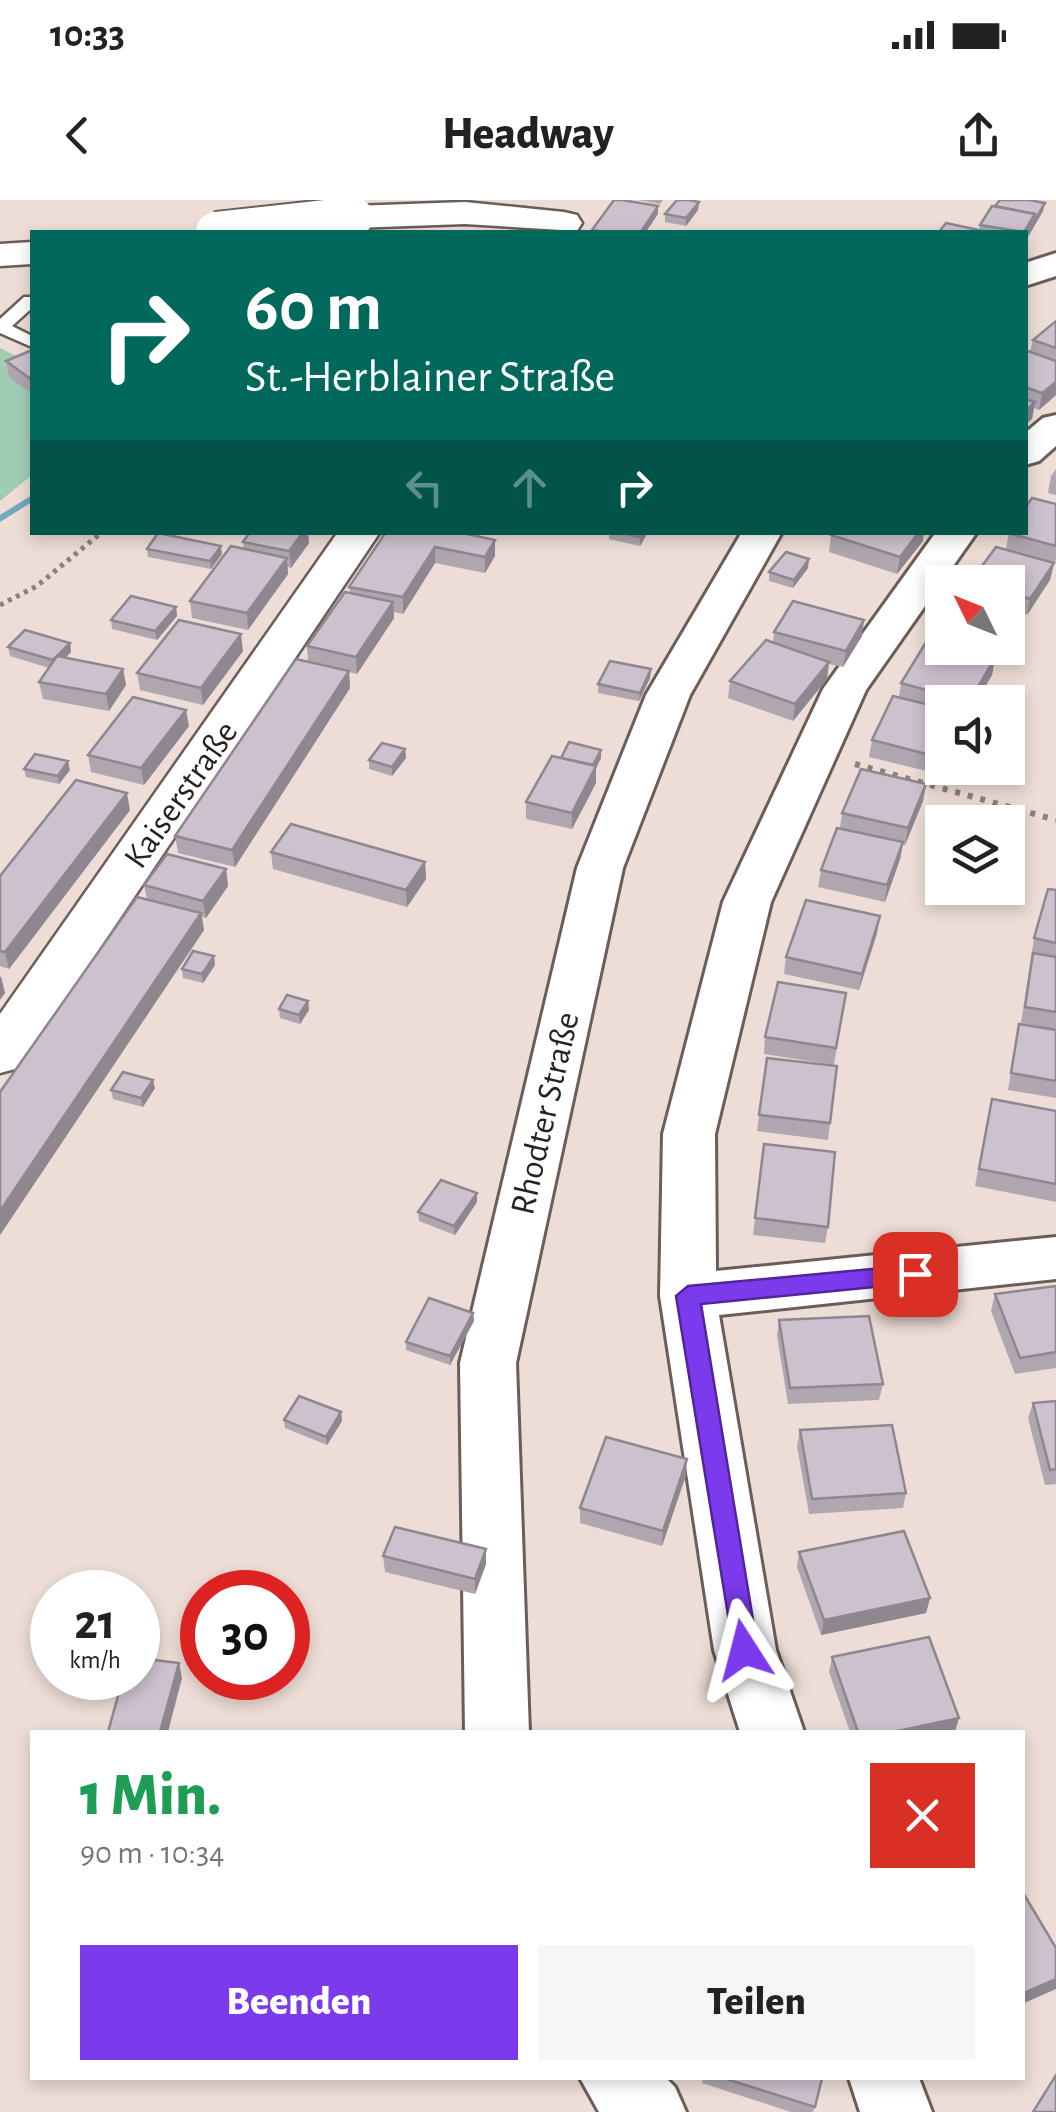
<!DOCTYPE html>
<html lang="de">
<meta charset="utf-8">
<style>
:root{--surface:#fff;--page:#f6f6f6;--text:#222;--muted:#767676;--accent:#7c3aed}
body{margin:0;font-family:"Alegreya Sans",sans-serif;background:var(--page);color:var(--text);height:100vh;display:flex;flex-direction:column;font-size:38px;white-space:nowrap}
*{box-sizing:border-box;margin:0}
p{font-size:32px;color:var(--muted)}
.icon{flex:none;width:55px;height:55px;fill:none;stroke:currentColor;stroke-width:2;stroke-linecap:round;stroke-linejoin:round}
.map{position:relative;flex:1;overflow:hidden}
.panel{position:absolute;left:30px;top:1530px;width:995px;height:350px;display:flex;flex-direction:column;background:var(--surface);border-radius:0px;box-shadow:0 5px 15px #0003}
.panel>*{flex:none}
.guide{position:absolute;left:30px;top:30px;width:998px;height:305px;border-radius:0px;box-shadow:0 5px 15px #0003;background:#00695c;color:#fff;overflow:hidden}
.needle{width:65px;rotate:313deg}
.fabs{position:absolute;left:925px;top:365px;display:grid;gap:20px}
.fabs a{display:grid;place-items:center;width:100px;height:100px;border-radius:0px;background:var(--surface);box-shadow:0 5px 15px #0003;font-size:50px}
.speed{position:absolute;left:30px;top:1370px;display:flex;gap:20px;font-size:50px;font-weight:700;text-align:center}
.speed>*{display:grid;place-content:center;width:130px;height:130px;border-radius:50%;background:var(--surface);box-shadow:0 5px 15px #0003;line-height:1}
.speed small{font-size:25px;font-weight:400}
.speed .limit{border:15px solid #d22;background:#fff;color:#111}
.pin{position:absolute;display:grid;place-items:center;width:85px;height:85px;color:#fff;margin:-42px;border-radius:20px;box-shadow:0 5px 15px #0006}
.me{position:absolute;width:110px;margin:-55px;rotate:351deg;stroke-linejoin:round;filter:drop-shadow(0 0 8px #0008)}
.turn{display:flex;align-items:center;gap:35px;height:210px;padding:0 50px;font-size:45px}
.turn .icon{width:130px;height:130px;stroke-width:2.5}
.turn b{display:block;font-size:70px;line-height:85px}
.lanes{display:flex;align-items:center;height:95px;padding:0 50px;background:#0003;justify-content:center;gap:50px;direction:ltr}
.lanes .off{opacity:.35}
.round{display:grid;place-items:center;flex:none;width:105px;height:105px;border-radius:0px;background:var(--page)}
.summary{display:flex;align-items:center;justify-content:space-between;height:170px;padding:0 50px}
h1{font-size:60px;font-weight:800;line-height:75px;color:#1e9e55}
.action{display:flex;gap:20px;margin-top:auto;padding:20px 50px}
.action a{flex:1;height:115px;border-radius:0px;background:var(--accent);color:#fff;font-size:40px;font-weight:800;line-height:115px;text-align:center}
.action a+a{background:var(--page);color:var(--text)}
.status{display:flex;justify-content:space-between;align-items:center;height:70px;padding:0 50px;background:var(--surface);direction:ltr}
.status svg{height:28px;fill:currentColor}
header{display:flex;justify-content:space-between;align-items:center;height:130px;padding:0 50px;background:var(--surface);font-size:45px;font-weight:800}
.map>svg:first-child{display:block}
</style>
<div class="status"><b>10:33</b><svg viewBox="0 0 49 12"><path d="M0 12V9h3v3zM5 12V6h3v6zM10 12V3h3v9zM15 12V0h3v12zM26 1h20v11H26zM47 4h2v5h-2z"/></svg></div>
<header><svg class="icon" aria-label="back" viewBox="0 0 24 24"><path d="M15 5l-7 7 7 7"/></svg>Headway<svg class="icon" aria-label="share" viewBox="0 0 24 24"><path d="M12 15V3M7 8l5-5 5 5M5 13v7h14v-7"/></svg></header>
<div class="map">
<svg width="1056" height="1912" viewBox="0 0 1056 1912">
<rect width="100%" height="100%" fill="#edddd6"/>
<polygon fill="#a1ccb4" points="0,148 32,164 32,275 0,301"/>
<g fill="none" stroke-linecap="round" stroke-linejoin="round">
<polygon fill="#74a8be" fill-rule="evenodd" points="32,295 32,302 0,322 0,315"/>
<g stroke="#6b5d57" stroke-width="5">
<polygon id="lane" points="24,97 32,97 32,108 12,126 32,136 32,147 0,133 0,119"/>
</g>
<g stroke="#6b5d57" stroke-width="6">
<g id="street">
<polygon points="1056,53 1056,76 1025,86 1025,63"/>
<polygon points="1056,215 1056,246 1039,261 1025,265 1025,233 1043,218"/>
<polygon points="742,332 782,332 690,495 623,668 516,1163 529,1532 465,1532 460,1163 577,668 646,495"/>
<polygon points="936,332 977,332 866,490 771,702 715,934 716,1071 1056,1037 1056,1079 719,1115 776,1450 804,1532 740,1532 714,1450 660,1096 663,934 723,702 823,489"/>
<polygon points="580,1878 666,1878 675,1887 686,1912 599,1912"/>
<polygon points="849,1878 919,1878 932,1912 860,1912"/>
</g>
</g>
<g stroke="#6b5d57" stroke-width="5">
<g id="secondary">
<polygon points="465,2 564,12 577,15 582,23 577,31 465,24 353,28 341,24 335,17 341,10 353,6"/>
<polygon points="32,42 32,64 0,66 0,44"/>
<polygon points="338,332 380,332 19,868 0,873 0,814"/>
</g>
</g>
<polyline stroke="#8b807b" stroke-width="5" stroke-dasharray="4 5" stroke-linecap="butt" points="0,405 37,386 102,332"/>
<polyline stroke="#8b807b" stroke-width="6" stroke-dasharray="5 8" stroke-linecap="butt" points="855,564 1056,620"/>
<use href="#lane" fill="#fff" fill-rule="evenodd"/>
<use href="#street" fill="#fff" fill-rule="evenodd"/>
<use href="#secondary" fill="#fff" fill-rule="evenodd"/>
<g stroke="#6b5d57" stroke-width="44" stroke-linecap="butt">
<polyline id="secondary-bridge" points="216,32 353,17"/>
</g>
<use href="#secondary-bridge" stroke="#fff" stroke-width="40"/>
</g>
<g fill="#afa6b0">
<polygon points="638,0 663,0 660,4"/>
<polygon points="998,0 1029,0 1043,11 1025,42 1025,32 939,32 979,31 980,25 995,6"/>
<polygon points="699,2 698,10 686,26 665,22 665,14"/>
<polygon points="1056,121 1056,195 1039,210 1034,208 1032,219 1025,225 1025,150 1030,152 1033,140"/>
<polygon points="32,150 32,194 9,177 6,161"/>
<polygon points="1056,269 1056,295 1048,293 1051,276"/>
<polygon points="1056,304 1056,360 1054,363 1050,380 1027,415 1018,413 1016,423 1008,439 1008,382 971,381 1006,349 1009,332"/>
<polygon points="250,332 308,332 309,343 291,368 288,367 288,374 248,430 192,418 190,401 244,349 243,342"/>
<polygon points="386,332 495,340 495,356 485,373 435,363 403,414 394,412 394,418 357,474 349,472 350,488 235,667 178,653 175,636 308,462 307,446 350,392 349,387"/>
<polygon points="609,332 648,332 640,346 609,339"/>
<polygon points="831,335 923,341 897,374 829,352"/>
<polygon points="147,349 222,354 211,369 148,357"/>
<polygon points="808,368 793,388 769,381 769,372"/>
<polygon points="176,407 177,416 157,440 112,429 111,420"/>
<polygon points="942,420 942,448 1003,448 994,462 992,475 976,502 942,502 942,556 935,573 869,557 872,540 899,497 901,483 935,441 937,430"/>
<polygon points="774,432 862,436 843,467 829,464 827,479 793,521 728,498 730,481 773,442"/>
<polygon points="70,443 71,452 65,458 123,469 126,485 109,511 43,499 39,482 49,468 10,456 8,447"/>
<polygon points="243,451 203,505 140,490 137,473"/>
<polygon points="651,469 650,478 639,501 598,493 598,484"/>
<polygon points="189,526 144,585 91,572 88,555"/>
<polygon points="405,549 406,558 392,576 369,569 369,560"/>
<polygon points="561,558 601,558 596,568 596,583 572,629 526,619 526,602"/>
<polygon points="24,569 70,570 59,584 26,577"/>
<polygon points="926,584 923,601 905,645 903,645 900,659 885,702 818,687 821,670 840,628 842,613"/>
<polygon points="130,610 9,769 0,766 0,676"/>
<polygon points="271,652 425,662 426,679 407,707 273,669"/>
<polygon points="226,669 228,686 206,718 202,717 204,730 0,1035 0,892 147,699 144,685"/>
<polygon points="1056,690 1056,830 1021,823 1034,738"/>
<polygon points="877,733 859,790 784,774 786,757"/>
<polygon points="214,756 215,765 203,783 183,778 182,769"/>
<polygon points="846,793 834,865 764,854 765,837"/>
<polygon points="308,801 309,810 300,824 280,818 279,809"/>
<polygon points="1019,824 1056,830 1056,898 1008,890"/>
<polygon points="767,858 837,866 828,940 757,931"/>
<polygon points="155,888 143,907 113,899 111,890"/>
<polygon points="1056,911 1056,1002 975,986 988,916"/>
<polygon points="764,944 828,1027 825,1043 753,1035"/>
<polygon points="477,993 477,1002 455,1035 419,1021 418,1012"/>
<polygon points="1056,1086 1056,1168 1015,1174 991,1111 995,1094"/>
<polygon points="473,1113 474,1121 450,1165 406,1150 406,1142"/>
<polygon points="779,1120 883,1184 879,1200 788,1204 777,1136"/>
<polygon points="1056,1201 1056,1284 1045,1285 1028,1218 1033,1203"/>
<polygon points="341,1212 342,1221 327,1245 285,1228 284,1220"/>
<polygon points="800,1230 906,1293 903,1308 809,1314 797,1246"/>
<polygon points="686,1275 662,1346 580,1323 580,1308"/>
<polygon points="799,1352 930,1398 926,1413 821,1435 797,1367"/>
<polygon points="383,1356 486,1364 475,1394 385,1372"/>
<polygon points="832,1457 955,1532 850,1532 829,1472"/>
<polygon points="703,1878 822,1878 813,1912 791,1912 702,1883"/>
</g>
<g fill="#8f8790">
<polygon points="699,2 698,10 686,26 686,18"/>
<polygon points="1045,3 1043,11 1025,42 1024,32 1035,14"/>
<polygon points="658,6 658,14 646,32 641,32"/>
<polygon points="1056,182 1056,195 1039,210 1042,193"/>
<polygon points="1035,202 1032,219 1025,225 1025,212"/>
<polygon points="303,332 308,332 309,343 291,368 289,351"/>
<polygon points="643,332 648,332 640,346 640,337"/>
<polygon points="919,332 924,332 923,341 897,374 900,357"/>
<polygon points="495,340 495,356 485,373 485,357"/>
<polygon points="221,346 222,354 211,369 210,361"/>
<polygon points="435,347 435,363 403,414 403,397"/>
<polygon points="287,358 288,374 248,430 247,413"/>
<polygon points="809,359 808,368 793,388 794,380"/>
<polygon points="1054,363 1050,380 1027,415 1030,399"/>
<polygon points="393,402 394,418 357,474 356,457"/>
<polygon points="1019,406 1016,423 1008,439 1008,428"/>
<polygon points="176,407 177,416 157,440 155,431"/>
<polygon points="864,420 862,436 843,467 846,451"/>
<polygon points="241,434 243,451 203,505 201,488"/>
<polygon points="70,443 71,452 55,469 53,460"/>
<polygon points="998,448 1003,448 995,462"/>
<polygon points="995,458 992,475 976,502 969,502"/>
<polygon points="829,462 827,479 793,521 795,504"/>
<polygon points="123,469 126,485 109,511 106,494"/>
<polygon points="651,469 650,478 639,501 640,493"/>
<polygon points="349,471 350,488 235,667 232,650"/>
<polygon points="186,510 189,526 144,585 141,568"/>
<polygon points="942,546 942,556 935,573 938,557"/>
<polygon points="405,549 406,558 392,576 392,567"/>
<polygon points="601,550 601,558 596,568 596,583 572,629 572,613"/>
<polygon points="68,561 70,570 59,584 58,576"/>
<polygon points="926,584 923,601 905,645 908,628"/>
<polygon points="127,593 130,610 9,769 5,752"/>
<polygon points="903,642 900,659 885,702 887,685"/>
<polygon points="425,662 426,679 407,707 406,690"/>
<polygon points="226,669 228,686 206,718 203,701"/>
<polygon points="201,713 204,730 0,1035 0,1011"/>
<polygon points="880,716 877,733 859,790 862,774"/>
<polygon points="214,756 215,765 203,783 202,774"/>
<polygon points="1,776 5,793 0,800 0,778"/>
<polygon points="308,801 309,810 300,824 299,815"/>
<polygon points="153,880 155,888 143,907 141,898"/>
<polygon points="477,993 477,1002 455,1035 454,1026"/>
<polygon points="473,1113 474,1121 450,1165 450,1156"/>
<polygon points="341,1212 342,1221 327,1245 326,1237"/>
<polygon points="687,1259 686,1275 662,1346 663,1331"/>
<polygon points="486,1349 486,1364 475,1394 475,1379"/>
<polygon points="930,1398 926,1413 821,1435 824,1420"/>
<polygon points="179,1463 182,1478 168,1532 160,1532"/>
<polygon points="959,1518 955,1532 893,1532"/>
<polygon points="1056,1779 1056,1789 1022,1804 1022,1794"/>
</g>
<g fill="#ccc1cd" stroke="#8f8790" stroke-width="2.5">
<polygon points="614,0 622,0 658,6 641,32 606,32 592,30"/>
<polygon points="677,0 689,0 699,2 686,18 665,14"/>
<polygon points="1000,0 1029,0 1045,3 1034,22 1035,14 995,6"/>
<polygon points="992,6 1035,14 1024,32 980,25"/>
<polygon points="946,23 988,32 939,32"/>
<polygon points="1056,121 1056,148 1033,140"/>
<polygon points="32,150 32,180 6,161"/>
<polygon points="1025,150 1056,161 1056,182 1042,193 1025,187"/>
<polygon points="1025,199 1035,202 1025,212"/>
<polygon points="1032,298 1056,304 1056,346 1008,333 1025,332 1025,308"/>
<polygon points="250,332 303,332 289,351 243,342"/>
<polygon points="386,332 458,332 495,340 485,357 435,347 403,397 349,387"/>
<polygon points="618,332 643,332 640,337"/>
<polygon points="833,332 919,332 900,357 831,335"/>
<polygon points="158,333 221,346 210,361 147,349"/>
<polygon points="231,346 287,358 247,413 190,401"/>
<polygon points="996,347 1054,363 1030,399 1008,392 1008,382 971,381"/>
<polygon points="786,352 809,359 794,380 769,372"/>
<polygon points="345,392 393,402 356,457 307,446"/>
<polygon points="131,396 176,407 155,431 111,420"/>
<polygon points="793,401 864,420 846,451 774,432"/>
<polygon points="1008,403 1019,406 1008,428"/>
<polygon points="179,420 241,434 201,488 137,473"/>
<polygon points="25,430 70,443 53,460 8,447"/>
<polygon points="928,439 942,443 942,448 958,448 995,458 969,502 901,483"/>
<polygon points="766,440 829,462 795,504 730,481"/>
<polygon points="57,456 123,469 106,494 39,482"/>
<polygon points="296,459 349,471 232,650 175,636"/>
<polygon points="610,461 651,469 640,493 598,484"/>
<polygon points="893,496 942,508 942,546 938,557 872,540"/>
<polygon points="133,497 186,510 141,568 88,555"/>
<polygon points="569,542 601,550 593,565 561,558"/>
<polygon points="382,543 405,549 392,567 369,560"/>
<polygon points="35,554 68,561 58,576 24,569"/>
<polygon points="552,556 596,566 572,613 526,602"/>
<polygon points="861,569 926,584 908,628 842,613"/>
<polygon points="76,580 127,593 5,752 0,751 0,676"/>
<polygon points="291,624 425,662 406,690 271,652"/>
<polygon points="837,628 903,642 887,685 821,670"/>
<polygon points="167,654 226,669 203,701 144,685"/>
<polygon points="1048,689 1056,690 1056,743 1034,738"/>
<polygon points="137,697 201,713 0,1011 0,892"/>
<polygon points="806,700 880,716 862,774 786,757"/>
<polygon points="193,751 214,756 202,774 182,769"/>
<polygon points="1033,753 1056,757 1056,812 1025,807"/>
<polygon points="778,782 846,793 836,848 765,837"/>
<polygon points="287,795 308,801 299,815 279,809"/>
<polygon points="1019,824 1056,830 1056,881 1011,873"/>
<polygon points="767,858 837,866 830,923 759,915"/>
<polygon points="123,872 153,880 141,898 111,890"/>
<polygon points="992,899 1056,911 1056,984 979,969"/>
<polygon points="764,944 835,952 828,1027 755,1018"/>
<polygon points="441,980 477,993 454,1026 418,1012"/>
<polygon points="1056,1086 1056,1152 1020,1158 995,1094"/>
<polygon points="429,1098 473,1113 450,1156 406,1142"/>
<polygon points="869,1116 883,1184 790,1188 779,1120"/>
<polygon points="299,1196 341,1212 326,1237 284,1220"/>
<polygon points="1056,1201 1056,1269 1050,1270 1033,1203"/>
<polygon points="892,1225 906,1293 812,1299 800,1230"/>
<polygon points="606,1237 687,1259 663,1331 580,1308"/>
<polygon points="395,1327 486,1349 475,1379 383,1356"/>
<polygon points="904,1331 930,1398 824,1420 799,1352"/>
<polygon points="929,1437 959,1518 893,1532 858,1532 832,1457"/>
<polygon points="138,1458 179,1463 160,1532 108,1532 123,1478 138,1478"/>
<polygon points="1022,1691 1056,1748 1056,1779 1022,1794"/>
<polygon points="1056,1875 1056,1912 1033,1912"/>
<polygon points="723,1878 822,1878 815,1907"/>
</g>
<polygon fill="#7c3aed" stroke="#51269a" stroke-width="2.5" points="915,1065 927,1074 915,1083 701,1104 758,1450 754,1458 744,1462 735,1458 676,1096 688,1086"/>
<g text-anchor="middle" stroke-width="10" stroke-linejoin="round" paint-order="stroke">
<g font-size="35" fill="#27221f" stroke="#fff">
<text transform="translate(180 594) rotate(-55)" y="12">Kaiserstraße</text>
<text transform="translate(544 913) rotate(-77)" y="12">Rhodter Straße</text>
</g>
</g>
</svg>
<div class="fabs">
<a><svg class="needle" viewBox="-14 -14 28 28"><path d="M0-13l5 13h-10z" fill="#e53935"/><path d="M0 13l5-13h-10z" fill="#767676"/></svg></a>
<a><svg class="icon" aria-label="sound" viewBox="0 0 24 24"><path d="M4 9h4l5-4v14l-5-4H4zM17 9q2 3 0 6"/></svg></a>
<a><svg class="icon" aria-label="layers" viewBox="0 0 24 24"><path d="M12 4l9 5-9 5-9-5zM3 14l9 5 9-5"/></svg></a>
</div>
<div class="speed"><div>21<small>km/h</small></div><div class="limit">30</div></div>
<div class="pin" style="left:915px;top:1074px;background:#d93025"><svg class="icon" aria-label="arrive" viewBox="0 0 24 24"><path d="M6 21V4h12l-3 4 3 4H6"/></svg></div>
<svg class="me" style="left:744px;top:1450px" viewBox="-20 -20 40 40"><path d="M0-17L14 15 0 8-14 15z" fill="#7c3aed" stroke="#fff" stroke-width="4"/></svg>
<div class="guide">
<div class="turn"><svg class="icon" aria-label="right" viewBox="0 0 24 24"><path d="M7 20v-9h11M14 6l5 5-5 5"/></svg><div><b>60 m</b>St.-Herblainer Straße</div></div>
<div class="lanes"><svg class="icon off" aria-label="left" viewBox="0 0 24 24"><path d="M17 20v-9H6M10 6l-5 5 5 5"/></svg><svg class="icon off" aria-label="ahead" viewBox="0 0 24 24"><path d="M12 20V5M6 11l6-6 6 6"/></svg><svg class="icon" aria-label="right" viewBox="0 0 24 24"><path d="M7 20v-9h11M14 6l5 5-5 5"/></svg></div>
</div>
<section class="panel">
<div class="summary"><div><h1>1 Min.</h1><p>90 m · 10:34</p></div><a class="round" style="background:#d93025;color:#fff"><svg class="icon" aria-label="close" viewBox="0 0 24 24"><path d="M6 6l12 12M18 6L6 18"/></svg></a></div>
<div class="action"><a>Beenden</a><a>Teilen</a></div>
</section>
</div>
